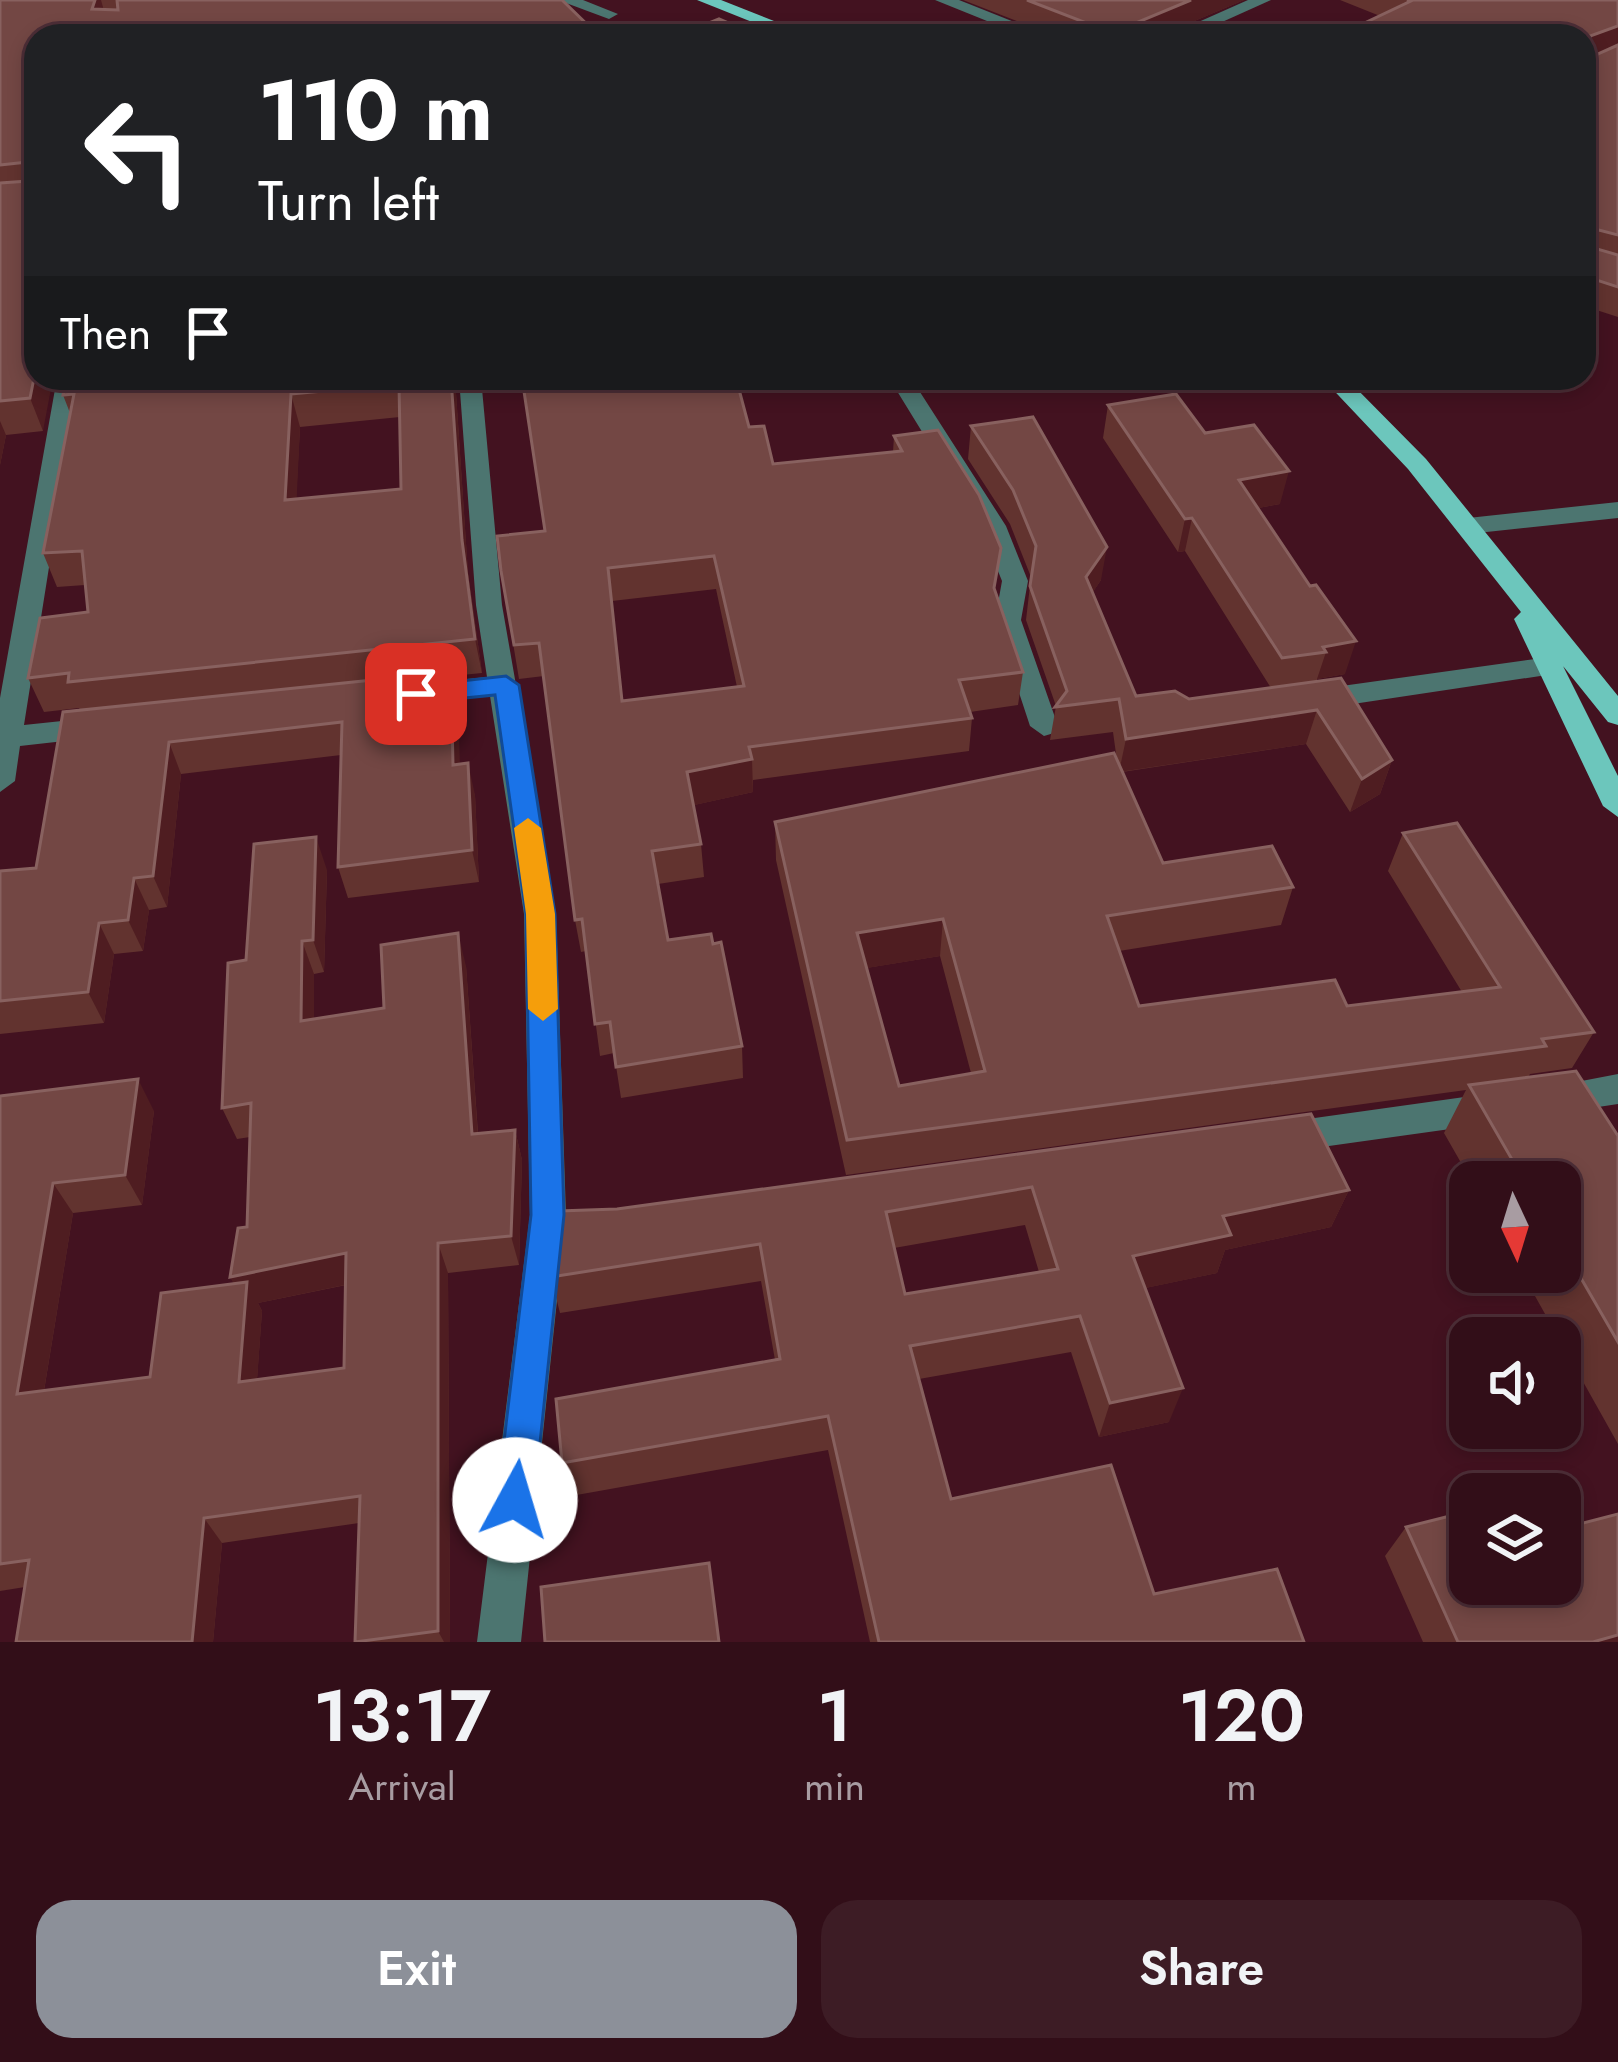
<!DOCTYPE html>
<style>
:root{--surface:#320e18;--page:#3d1c25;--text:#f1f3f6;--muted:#a89ca2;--line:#4d2e37;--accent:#8c9099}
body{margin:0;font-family:Jost,sans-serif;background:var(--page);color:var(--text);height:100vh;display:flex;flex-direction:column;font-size:45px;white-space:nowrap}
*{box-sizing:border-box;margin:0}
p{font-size:39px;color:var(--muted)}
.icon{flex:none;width:66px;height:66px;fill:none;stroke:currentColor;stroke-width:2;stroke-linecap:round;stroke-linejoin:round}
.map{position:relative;height:1642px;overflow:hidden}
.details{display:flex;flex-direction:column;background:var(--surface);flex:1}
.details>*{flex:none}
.top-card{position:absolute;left:24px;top:24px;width:1572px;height:366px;border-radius:36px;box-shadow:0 6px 18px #0003,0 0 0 3px var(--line);background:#202124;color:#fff;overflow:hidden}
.needle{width:78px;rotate:176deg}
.controls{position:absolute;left:1449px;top:1161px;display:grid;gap:24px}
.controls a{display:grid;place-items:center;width:132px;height:132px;border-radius:24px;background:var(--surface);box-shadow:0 6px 18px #0003,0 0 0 3px var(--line);font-size:60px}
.pin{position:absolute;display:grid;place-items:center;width:102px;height:102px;color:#fff;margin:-51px;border-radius:24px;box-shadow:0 6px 18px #0006}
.me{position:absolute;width:132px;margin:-66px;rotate:6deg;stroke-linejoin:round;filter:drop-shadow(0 0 9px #0008)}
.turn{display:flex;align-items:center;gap:42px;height:252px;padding:0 36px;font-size:54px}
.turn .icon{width:156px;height:156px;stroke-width:2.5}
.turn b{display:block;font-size:84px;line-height:102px}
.then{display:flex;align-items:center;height:114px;padding:0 36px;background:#0003;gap:24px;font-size:45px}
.eta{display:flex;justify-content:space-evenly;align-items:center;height:204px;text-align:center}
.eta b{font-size:72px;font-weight:600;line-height:84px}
.cta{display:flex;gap:24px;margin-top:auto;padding:24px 36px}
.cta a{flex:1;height:138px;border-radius:36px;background:var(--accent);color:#fff;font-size:48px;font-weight:600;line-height:138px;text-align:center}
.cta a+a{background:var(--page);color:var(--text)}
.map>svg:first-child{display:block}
</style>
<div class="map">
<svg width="1618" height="1642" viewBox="0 0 1618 1642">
<rect width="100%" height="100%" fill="#431220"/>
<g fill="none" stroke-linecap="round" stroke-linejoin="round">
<g fill="#4c7570" fill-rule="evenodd">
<polygon points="558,0 583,0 618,14 609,19"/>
<polygon points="1618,502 1618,518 1468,534 1455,526 1468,518"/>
<polygon points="1550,657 1564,666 1560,673 1313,710 1299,700 1313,690"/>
</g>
<g fill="#4c7570" fill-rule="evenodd">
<polygon points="935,0 959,0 1049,36 1024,36"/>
<polygon points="1248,0 1271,0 1191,36 1167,36"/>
<polygon points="57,378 79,378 24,725 100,717 114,727 100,737 20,746 15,781 0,792 0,698"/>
<polygon points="459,378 481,378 502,605 556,914 566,1215 521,1642 477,1642 530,1215 524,914 490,696 416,704 402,694 416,684 487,677 476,605"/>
<polygon points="889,378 911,378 1006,526 1028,581 1021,620 1058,726 1054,733 1044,736 1030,726 995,620 1002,581 980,526"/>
<polygon points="1618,1074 1618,1104 1552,1114 1540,1109 1535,1099 1540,1089"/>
<polygon points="1493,1093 1505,1098 1510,1108 1505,1118 1493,1123 1279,1153 1267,1149 1261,1138 1267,1127 1279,1123"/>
</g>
<g fill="#6cc6bc" fill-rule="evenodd">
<polygon points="697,0 721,0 812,36 787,36"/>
<polygon points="1322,378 1346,378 1426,459 1618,696 1618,725 1608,722 1563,666 1618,776 1618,817 1603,806 1514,619 1521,612 1408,469"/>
</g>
</g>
<g fill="#62332f" fill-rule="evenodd">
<polygon points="0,0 562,0 599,36 36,36 43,431 6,435 0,465"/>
<polygon points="963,0 1244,0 1159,36 1055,36"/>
<polygon points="1340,0 1618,0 1618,317 1584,306 1584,36 1380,16"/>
<path d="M66,378H455L468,573L482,673L452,676L458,704L459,764L475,795L479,882L348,898L338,867L341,755L181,774L167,907L149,910L143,951L114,954L104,1023L0,1034V871L36,868L81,711L79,708L44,712L28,678L88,612L85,585L57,587L43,553L70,413L63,395ZM400,417L401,489L296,499L300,427Z"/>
<path d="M522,378H776L737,382L749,427L773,464L893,452L894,436L996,592L1023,672L1018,705L970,712L972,718L969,751L753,780V792L694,805L701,844L704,877L658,884L668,940L742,1046L743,1078L621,1098L614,1053L600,1056L586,951L581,952L575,920L544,676L519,679L501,571L545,531ZM716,589L737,687L622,701L612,601Z"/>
<path d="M1108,405L1205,433L1280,504L1258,508L1345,674L1317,679V681L1392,760L1380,794L1350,812L1306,744L1122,772L1163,863L1293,887L1281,925L1119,951L1139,1006H1347L1462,992L1388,871L1403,833L1594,1032L1572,1068L1530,1074L1528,1077L1618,1136V1444L1526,1280L1483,1291L1473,1272H1560V1182H1472L1444,1133L1466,1090L846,1175L776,860L775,822L1117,761L1113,732L1050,740L1056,706L1026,620L1031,577L1010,524L968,459L971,426L1101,580L1092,593L1136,696L1189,699L1271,688L1185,551L1178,552L1103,438ZM940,956L971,1073L899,1086L866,968Z"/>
<path d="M327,870L324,972L314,974V1019L384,1008L466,966L478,1133L515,1130L522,1160L519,1265L448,1273L450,1642H355L359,1523L222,1543L213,1642H16L25,1587L0,1591V1096L154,1111L142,1205L73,1213L44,1391L150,1377L234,1284L247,1227L250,1137L237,1139L222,1108L246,960ZM346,1285L344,1368L257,1379L262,1311L258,1303Z"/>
<path d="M1311,1114L1349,1190L1331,1227L1225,1250L1217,1273L1145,1288L1169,1422L1099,1437L1071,1352L919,1379L951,1499L1154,1594L1304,1642H870L828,1450L571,1496L562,1463L775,1360L761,1281L560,1313L551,1277L617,1209ZM1025,1225L1039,1272L905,1294L894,1248Z"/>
<polygon points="1470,1210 1470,1266 1455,1237"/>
<polygon points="1406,1527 1470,1584 1618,1642 1423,1642 1385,1556"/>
</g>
<g fill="#4f1d21">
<polygon points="95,0 101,0 106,18 92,9"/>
<polygon points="1191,0 1244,0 1159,36 1112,36 1112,33"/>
<polygon points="1618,26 1618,48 1584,60 1590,36"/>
<polygon points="36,368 36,378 53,378 43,431 30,398"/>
<polygon points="451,378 455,378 468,573 482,673 475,639 462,540"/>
<polygon points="291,394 300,427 295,534 285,500"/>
<polygon points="0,421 6,435 0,465"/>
<polygon points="1289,471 1280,504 1231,513 1239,480"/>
<polygon points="1192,518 1185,551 1178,552 1185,519"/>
<polygon points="1107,547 1101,580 1081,610 1086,577"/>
<polygon points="1356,641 1345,674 1317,679 1326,652 1323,647"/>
<polygon points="451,672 458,704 461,797 453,765"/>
<polygon points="1317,710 1306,744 1119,772 1126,739"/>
<polygon points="169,742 181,774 167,907 153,876"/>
<polygon points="752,759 753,792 690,806 687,772"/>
<polygon points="1392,760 1380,794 1350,812 1362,779"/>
<polygon points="468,763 475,795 479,882 472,850"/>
<polygon points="316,837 327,870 324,972 313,940"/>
<polygon points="134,878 149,910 143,951 128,920"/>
<polygon points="943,919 940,956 855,970 857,933"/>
<polygon points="99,923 114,954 104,1023 88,992"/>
<polygon points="458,933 466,966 480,1165 472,1134"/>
<polygon points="302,941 314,974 314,1053 301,1021"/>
<polygon points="138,1079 154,1111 142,1205 125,1175"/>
<polygon points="515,1130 522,1160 519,1265 511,1236"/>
<polygon points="53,1183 73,1213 39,1421 17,1394"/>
<polygon points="1349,1190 1331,1227 1225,1250 1217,1273 1122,1293 1133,1256 1223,1216"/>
<polygon points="438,1243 448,1273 450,1642 444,1642 438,1631"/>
<polygon points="346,1253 359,1282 258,1303 262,1311 255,1409 239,1382 245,1305 230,1277"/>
<polygon points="1495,1272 1532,1272 1526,1280 1483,1291"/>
<polygon points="1183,1388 1169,1422 1099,1437 1110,1403"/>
<polygon points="204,1518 222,1543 213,1642 192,1642"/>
<polygon points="1618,1635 1618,1642 1593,1642"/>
</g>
<g fill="#734744" stroke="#88615f" stroke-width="3" fill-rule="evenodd">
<polygon points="0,0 95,0 92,9 118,10 117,0 562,0 599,36 315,36 297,28 299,36 36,36 36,368 30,398 0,401 0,183 28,181 28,162 0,165"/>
<polygon points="1027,0 1191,0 1112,33"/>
<polygon points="1407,0 1618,0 1618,26 1590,36 1591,57 1618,45 1618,235 1591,228 1590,247 1618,255 1618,287 1584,276 1584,36 1337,36 1411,1"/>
<polygon points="719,19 758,36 677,36"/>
<path d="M66,378H451L462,540L475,639L68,682L69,673L28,678L40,618L88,612L82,551L43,553L74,394L63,395ZM399,384L401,489L285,500L291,394Z"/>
<path d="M522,378H736L749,427L764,426L773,464L902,451L894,436L938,430L979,495L1001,548L994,588L1023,672L959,680L972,718L749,747L752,759L687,772L701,844L652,851L668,940L711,934L713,944L721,942L742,1046L616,1067L610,1022L595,1024L582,919L575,920L539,643L514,645L501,571L497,536L545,531ZM714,556L744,686L622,701L608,568Z"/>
<polygon points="1176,394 1205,433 1254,425 1289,471 1239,480 1310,586 1316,585 1356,641 1323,647 1326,652 1282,658 1192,518 1185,519 1108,405"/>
<polygon points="1033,417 1107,547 1086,577 1136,696 1175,691 1189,699 1341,678 1392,760 1362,779 1317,710 1126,739 1119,699 1055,707 1067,691 1030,586 1036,546 1013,490 971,426"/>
<polygon points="451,672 453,765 468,763 472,850 338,867 342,722 169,742 153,876 134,878 128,920 99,923 88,992 0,1001 0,871 36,868 63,712"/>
<path d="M1114,753L1163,863L1272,846L1293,887L1107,916L1139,1006L1335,980L1347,1006L1500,987L1403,833L1457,823L1594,1032L1542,1039L1546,1046L847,1140L775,822ZM943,919L985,1071L899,1086L857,933Z"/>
<polygon points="316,837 313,940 302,941 301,1021 384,1008 381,945 458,933 472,1134 515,1130 511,1236 438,1243 438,1631 355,1642 360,1496 204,1518 192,1642 16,1642 29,1560 0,1564 0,1096 138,1079 125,1175 53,1183 17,1394 150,1377 161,1293 247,1282 239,1382 344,1368 346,1253 230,1277 238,1228 247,1227 251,1103 222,1108 228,963 246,960 254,844"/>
<polygon points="1576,1071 1618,1136 1618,1342 1560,1242 1560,1182 1523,1182 1525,1182 1469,1085"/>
<path d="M1311,1114L1349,1190L1223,1216L1231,1235L1133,1256L1183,1388L1110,1403L1080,1316L910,1346L951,1499L1111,1465L1154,1594L1277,1569L1304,1642H879L828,1416L562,1463L556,1399L780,1359L760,1244L551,1277L559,1211L617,1209ZM1032,1187L1058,1269L905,1294L886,1212Z"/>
<polygon points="1470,1511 1470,1584 1560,1584 1560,1529 1618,1514 1618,1635 1593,1642 1458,1642 1406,1527"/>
<polygon points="709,1563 719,1642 545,1642 541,1587"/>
</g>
<polygon fill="#1a73e8" stroke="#114b97" stroke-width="3" points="506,676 519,685 555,914 564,1215 534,1500 529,1513 515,1518 502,1513 497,1500 531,1215 526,914 495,695 416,703 403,694 416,686"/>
<polygon fill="#f59e0b" points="528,818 541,828 555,914 558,1009 543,1021 528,1009 526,914 514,828"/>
</svg>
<div class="controls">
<a><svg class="needle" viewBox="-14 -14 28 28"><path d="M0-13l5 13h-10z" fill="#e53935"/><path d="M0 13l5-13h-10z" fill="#a89ca2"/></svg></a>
<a><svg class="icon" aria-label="sound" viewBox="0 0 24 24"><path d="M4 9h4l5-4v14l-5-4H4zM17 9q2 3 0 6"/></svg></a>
<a><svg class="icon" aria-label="layers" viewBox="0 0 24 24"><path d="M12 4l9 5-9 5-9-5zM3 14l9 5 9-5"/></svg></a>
</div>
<div class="pin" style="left:416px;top:694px;background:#d93025"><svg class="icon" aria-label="arrive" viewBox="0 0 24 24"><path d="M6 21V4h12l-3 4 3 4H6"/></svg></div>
<svg class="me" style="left:515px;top:1500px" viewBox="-20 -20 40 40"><circle r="19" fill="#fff"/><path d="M0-13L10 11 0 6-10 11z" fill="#1a73e8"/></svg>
<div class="top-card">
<div class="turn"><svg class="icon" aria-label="left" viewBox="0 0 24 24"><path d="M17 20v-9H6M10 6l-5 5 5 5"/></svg><div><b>110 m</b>Turn left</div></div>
<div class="then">Then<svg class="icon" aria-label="arrive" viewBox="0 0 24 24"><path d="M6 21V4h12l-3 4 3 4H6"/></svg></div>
</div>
</div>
<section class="details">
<div class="eta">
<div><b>13:17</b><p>Arrival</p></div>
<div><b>1</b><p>min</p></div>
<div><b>120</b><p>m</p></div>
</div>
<div class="cta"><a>Exit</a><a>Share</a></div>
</section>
